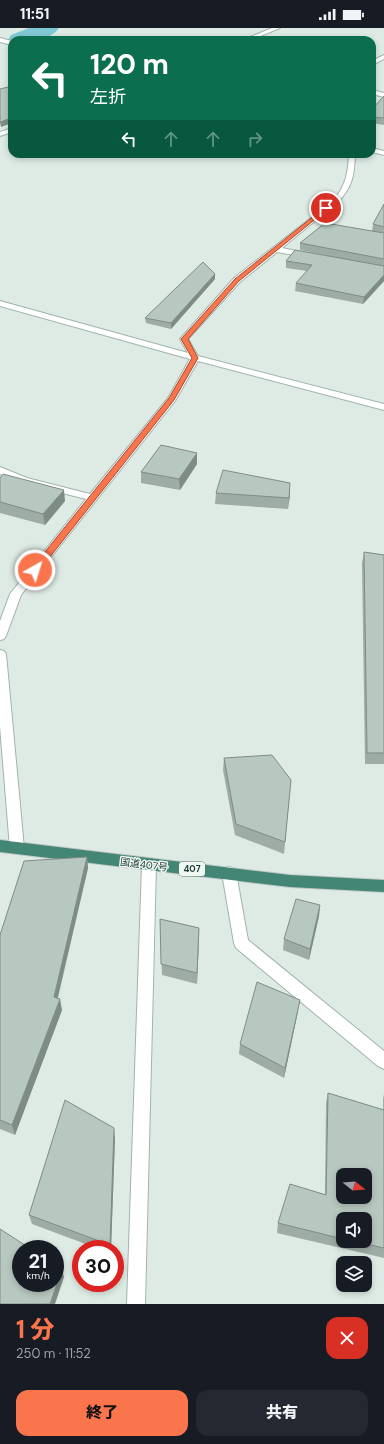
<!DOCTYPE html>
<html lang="ja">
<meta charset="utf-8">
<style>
:root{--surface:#171b24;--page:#242831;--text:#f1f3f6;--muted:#9ea1a6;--accent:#fa744c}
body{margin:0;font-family:"DM Sans","Noto Sans JP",sans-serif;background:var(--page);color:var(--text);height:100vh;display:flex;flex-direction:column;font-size:15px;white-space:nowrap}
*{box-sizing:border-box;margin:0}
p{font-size:13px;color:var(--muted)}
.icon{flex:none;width:22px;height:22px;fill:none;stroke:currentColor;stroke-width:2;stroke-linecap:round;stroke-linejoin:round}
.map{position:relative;height:1276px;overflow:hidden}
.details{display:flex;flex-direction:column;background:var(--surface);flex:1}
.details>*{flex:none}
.top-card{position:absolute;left:8px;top:8px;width:368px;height:122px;border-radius:12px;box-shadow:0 2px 6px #0003;background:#0b6e4f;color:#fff;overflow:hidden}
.needle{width:26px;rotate:107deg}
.controls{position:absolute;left:336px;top:1140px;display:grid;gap:8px}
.controls a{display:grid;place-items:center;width:36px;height:36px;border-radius:8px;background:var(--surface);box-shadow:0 2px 6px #0003;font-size:20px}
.speed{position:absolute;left:12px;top:1212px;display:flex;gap:8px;font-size:20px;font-weight:700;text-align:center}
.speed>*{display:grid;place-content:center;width:52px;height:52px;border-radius:50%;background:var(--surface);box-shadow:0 2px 6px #0003;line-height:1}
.speed small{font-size:10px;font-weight:400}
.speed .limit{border:6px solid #d22;background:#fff;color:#111}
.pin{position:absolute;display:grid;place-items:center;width:34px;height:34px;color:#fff;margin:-17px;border:2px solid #fff;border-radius:50%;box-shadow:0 1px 4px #0007}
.me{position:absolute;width:44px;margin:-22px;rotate:39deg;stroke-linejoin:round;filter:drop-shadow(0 0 3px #0008)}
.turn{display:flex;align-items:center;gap:14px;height:84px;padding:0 16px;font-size:18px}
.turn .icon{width:52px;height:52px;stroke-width:2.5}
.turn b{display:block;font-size:28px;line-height:34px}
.lanes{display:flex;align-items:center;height:38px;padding:0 16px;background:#0003;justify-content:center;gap:20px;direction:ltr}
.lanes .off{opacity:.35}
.round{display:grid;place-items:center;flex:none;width:42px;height:42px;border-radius:12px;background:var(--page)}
.summary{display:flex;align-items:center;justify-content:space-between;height:68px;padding:0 16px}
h1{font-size:24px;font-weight:800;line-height:30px;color:var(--accent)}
.primary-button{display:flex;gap:8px;margin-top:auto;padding:8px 16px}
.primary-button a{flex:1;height:46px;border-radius:12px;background:var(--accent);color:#111;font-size:16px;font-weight:800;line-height:46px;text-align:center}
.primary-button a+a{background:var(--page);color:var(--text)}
.status{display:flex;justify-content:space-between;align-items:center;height:28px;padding:0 20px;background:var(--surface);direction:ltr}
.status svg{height:11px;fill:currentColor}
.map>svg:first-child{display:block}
</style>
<div class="status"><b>11:51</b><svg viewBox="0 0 49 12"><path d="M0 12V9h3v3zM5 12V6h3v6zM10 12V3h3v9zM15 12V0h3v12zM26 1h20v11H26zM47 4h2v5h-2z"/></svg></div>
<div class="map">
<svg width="384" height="1276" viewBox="0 0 384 1276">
<rect width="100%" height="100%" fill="#deebe5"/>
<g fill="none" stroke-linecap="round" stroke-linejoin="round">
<path fill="#82c8d4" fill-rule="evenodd" d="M29,0H59C49,14 27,12 12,12L11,17L8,12L11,7Z"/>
<g stroke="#a1b3ac" stroke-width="2">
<g id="minor">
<polygon points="272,0 280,0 251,12 243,12"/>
<polygon points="0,10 12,13 12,17 0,14"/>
<polygon points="384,27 384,31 372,37 372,33"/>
<polygon points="372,62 384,65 384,69 372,66"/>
<polygon points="12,100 12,104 0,108 0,104"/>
<polygon points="372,120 384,123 384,127 372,124"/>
<path d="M349,126H355C354,148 353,158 338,174L282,220L311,226V230L277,224L240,254L188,311L198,328L384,376V382L198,333L175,373L21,567L6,608L4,611L0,612V593L10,566L86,471L19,454L0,446V439L27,450L90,466L168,370L190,331L0,278V273L188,325L180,311L234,250L334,172C346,157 348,145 349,126Z"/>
<polygon points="0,622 4,623 6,626 24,820 22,824 17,826 12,824 10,820 0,698"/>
<polygon points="149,831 154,833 156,837 145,1276 127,1276 142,837 144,833"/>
<polygon points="229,839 234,841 236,845 248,912 384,1023 384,1041 378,1038 236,920 234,915 222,845 224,841"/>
</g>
</g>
<g stroke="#c0c8c6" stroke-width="2">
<polygon id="trunk" points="0,812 290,847 384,852 384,864 290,859 0,824"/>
</g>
<use href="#minor" fill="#fff" fill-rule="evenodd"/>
<use href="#trunk" fill="#448675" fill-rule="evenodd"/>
</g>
<g fill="#9daca5" fill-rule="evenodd">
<polygon points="384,68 384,97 372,95 372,81"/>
<polygon points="384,176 384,253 363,276 295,263 296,255 307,243 286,240 286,233 328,228 300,222 300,215 372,203 373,196"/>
<polygon points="215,251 171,301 146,295 145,290"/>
<polygon points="197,436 180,462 141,455 141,444"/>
<polygon points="0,450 65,473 45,497 0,485"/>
<polygon points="216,465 290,467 288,481 215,476"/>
<polygon points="364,524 384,527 384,736 365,736 362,535"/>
<polygon points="224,730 291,752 284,826 235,807 223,742"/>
<polygon points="87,829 88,840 58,970 62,982 15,1107 0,1101 0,907"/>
<polygon points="320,877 319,888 309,932 283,922 284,911"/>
<polygon points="160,891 199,900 197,956 162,947"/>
<polygon points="298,983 284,1050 239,1026 240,1016"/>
<path d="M328,1065L383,1082V1071L384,1066V1230L277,1205L278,1195L325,1167L326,1075ZM343,1191L365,1213H343Z"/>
<polygon points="115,1110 111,1221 99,1221 32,1196 29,1187"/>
</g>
<g fill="#7f8c86">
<polygon points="12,90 12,95 1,99 0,94"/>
<polygon points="215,246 215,251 171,301 171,295"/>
<polygon points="384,247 384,253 363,276 364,269"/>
<polygon points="197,425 197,436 180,462 179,451"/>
<polygon points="290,455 290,467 288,481 289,470"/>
<polygon points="64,462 65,473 45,497 43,486"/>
<polygon points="87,829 88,840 55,980 54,969"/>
<polygon points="320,877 319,888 309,932 310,921"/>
<polygon points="199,900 199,911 197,956 197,945"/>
<polygon points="60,971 62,982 15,1107 12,1097"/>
<polygon points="300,972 298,983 284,1050 285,1040"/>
<polygon points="114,1100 115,1110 111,1221 110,1221 110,1217"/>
<polygon points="62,1241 64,1249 55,1276 50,1276"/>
</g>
<g fill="#b6c8c0" stroke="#7f8c86" fill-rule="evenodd">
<polygon points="12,58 12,90 0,94 0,61"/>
<polygon points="384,68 384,90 372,89 372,81"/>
<polygon points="384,176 384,199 373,196"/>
<polygon points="325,195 384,205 384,231 300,215"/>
<polygon points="295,222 384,238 384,247 364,269 296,255 312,237 286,233"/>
<polygon points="203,234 215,246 171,295 145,290"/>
<polygon points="161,417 197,425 179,451 141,444"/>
<polygon points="223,442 290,455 289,470 216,465"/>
<polygon points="3,446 64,462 43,486 0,474 0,450"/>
<polygon points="364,524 384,527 384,725 367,725"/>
<polygon points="272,727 291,752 285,814 236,796 224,730"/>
<polygon points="87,829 54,969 60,971 12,1097 0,1092 0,907 24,833"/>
<polygon points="296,871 320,877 310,921 284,911"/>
<polygon points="160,891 199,900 197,945 161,936"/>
<polygon points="257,954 300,972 285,1040 240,1016"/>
<path d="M328,1065L384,1082V1220L353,1213H365V1191H343V1211L278,1195L290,1156L326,1167ZM343,1147H365V1169H343Z"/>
<polygon points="65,1072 114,1100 110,1217 29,1187"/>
<polygon points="0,1201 31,1221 21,1221 21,1255 55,1255 55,1236 62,1241 50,1276 0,1276"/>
</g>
<polygon fill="#fa744c" stroke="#a24b31" points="325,179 329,180 239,253 188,311 198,330 174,372 38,544 32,544 31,542 32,540 169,370 192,330 181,311 182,310 235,251"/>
<g text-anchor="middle" stroke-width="3" stroke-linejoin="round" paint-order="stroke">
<rect fill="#eef7f2" stroke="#5c736c" stroke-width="1" x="179" y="834" width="26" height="14" rx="3"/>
<g font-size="9" font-weight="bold" fill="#1e3b33">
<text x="192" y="844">407</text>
</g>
<g font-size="10" fill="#1e3b33" stroke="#eef7f2">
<text transform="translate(144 836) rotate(7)" y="4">国道407号</text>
</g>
</g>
</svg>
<div class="controls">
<a><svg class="needle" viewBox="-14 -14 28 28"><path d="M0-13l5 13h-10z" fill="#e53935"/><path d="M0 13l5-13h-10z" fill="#9ea1a6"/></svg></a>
<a><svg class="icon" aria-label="sound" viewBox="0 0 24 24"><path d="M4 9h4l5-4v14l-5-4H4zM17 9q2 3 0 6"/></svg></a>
<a><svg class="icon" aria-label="layers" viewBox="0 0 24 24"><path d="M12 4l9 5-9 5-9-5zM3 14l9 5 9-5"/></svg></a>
</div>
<div class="speed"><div>21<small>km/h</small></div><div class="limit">30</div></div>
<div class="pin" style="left:326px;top:180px;background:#d93025"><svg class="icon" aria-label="arrive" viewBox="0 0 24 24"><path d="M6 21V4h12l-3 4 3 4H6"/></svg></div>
<svg class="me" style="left:35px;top:542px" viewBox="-20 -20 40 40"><circle r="17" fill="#fa744c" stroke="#fff" stroke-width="3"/><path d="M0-11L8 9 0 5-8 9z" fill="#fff"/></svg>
<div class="top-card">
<div class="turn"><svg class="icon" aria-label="left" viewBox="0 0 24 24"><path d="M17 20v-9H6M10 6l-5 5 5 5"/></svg><div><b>120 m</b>左折</div></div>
<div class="lanes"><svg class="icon" aria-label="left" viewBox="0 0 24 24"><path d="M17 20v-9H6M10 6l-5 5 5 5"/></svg><svg class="icon off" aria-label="ahead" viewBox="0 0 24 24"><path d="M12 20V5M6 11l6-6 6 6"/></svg><svg class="icon off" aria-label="ahead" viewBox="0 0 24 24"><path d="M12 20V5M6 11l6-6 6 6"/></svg><svg class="icon off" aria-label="right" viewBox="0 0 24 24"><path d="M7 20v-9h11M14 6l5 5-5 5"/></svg></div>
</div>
</div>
<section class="details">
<div class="summary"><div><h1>1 分</h1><p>250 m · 11:52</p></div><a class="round" style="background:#d93025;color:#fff"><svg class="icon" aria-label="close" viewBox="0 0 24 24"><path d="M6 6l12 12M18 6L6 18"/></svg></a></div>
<div class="primary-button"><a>終了</a><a>共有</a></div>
</section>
